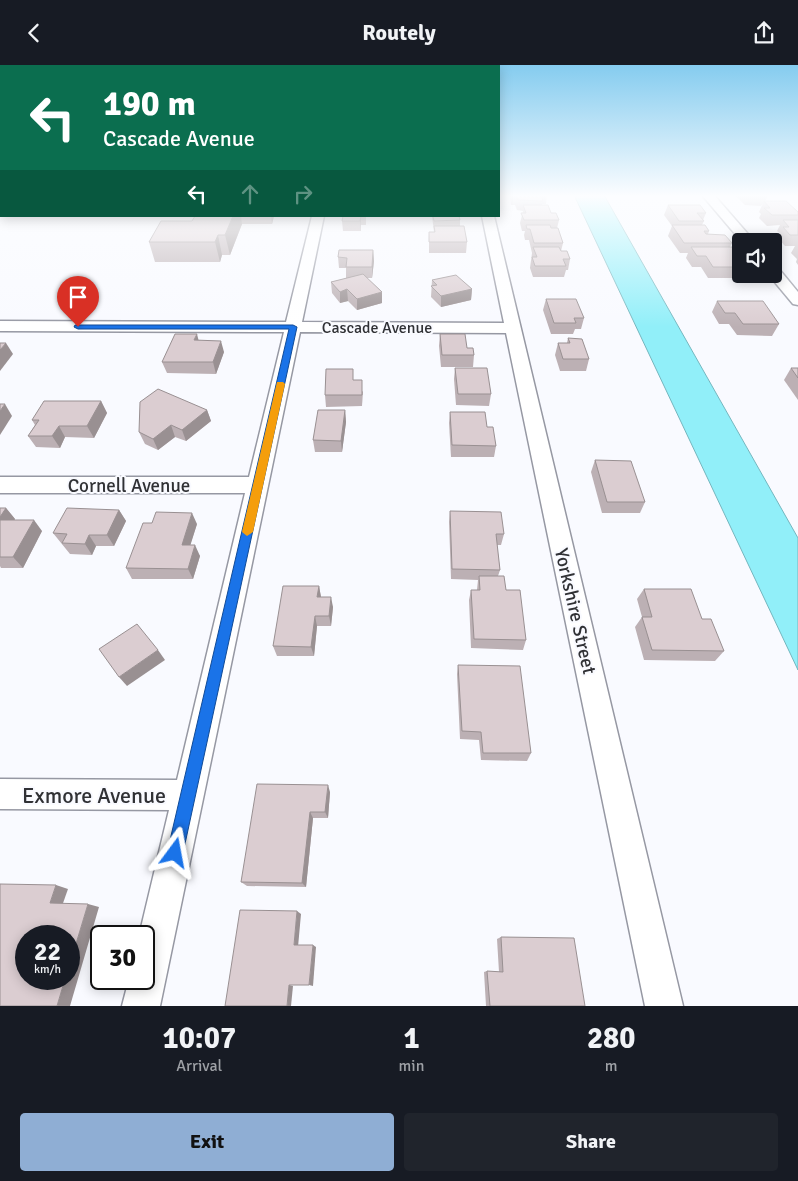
<!DOCTYPE html>
<style>
:root{--surface:#171b24;--page:#20242c;--text:#f1f3f6;--muted:#9ea1a6;--accent:#8faed4}
body{margin:0;font-family:Signika,sans-serif;background:var(--page);color:var(--text);height:100vh;display:flex;flex-direction:column;font-size:19px;white-space:nowrap}
*{box-sizing:border-box;margin:0}
p{font-size:16px;color:var(--muted)}
.icon{flex:none;width:28px;height:28px;fill:none;stroke:currentColor;stroke-width:2;stroke-linecap:round;stroke-linejoin:round}
.map{position:relative;height:941px;overflow:hidden}
.sheet{display:flex;flex-direction:column;background:var(--surface);flex:1}
.sheet>*{flex:none}
.banner{position:absolute;left:0px;top:0px;width:500px;height:152px;box-shadow:0 2px 12px #0003;background:#0b6e4f;color:#fff;overflow:hidden}
.fabs{position:absolute;left:732px;top:168px;display:grid;gap:10px}
.fabs a{display:grid;place-items:center;width:50px;height:50px;border-radius:5px;background:var(--surface);box-shadow:0 2px 12px #0003;font-size:25px}
.speed{position:absolute;left:15px;top:860px;display:flex;gap:10px;font-size:25px;font-weight:700;text-align:center}
.speed>*{display:grid;place-content:center;width:65px;height:65px;border-radius:50%;background:var(--surface);box-shadow:0 2px 12px #0003;line-height:1}
.speed small{font-size:12px;font-weight:400}
.speed .limit{border:2px solid #111;border-radius:8px;background:#fff;color:#111}
.pin{position:absolute;display:grid;place-items:center;width:42px;height:42px;color:#fff;margin:-51px -21px;border-radius:50% 50% 50% 0;rotate:-45deg;box-shadow:0 0 5px #0007}
.pin .icon{rotate:45deg}
.me{position:absolute;width:55px;margin:-28px;rotate:13deg;stroke-linejoin:round;filter:drop-shadow(0 0 4px #0008)}
.turn{display:flex;align-items:center;gap:18px;height:105px;padding:0 20px;font-size:22px}
.turn .icon{width:65px;height:65px;stroke-width:2.5}
.turn b{display:block;font-size:35px;line-height:42px}
.lanes{display:flex;align-items:center;height:48px;padding:0 20px;background:#0003;justify-content:center;gap:25px;direction:ltr}
.lanes .off{opacity:.35}
.eta{display:flex;justify-content:space-evenly;align-items:center;height:85px;text-align:center}
.eta b{font-size:30px;font-weight:800;line-height:35px}
.button{display:flex;gap:10px;margin-top:auto;padding:10px 20px}
.button a{flex:1;height:58px;border-radius:5px;background:var(--accent);color:#111;font-size:20px;font-weight:800;line-height:58px;text-align:center}
.button a+a{background:var(--page);color:var(--text)}
header{display:flex;justify-content:space-between;align-items:center;height:65px;padding:0 20px;background:var(--surface);font-size:22px;font-weight:800}
.map>svg:first-child{display:block}
</style>
<header><svg class="icon" aria-label="back" viewBox="0 0 24 24"><path d="M15 5l-7 7 7 7"/></svg>Routely<svg class="icon" aria-label="share" viewBox="0 0 24 24"><path d="M12 15V3M7 8l5-5 5 5M5 13v7h14v-7"/></svg></header>
<div class="map">
<svg width="798" height="941" viewBox="0 0 798 941">
<rect width="100%" height="100%" fill="#f9faff"/>
<polygon fill="#91eff9" stroke="#74b6be" points="574,130 604,130 798,473 798,605"/>
<g fill="none" stroke-linecap="round" stroke-linejoin="round">
<g stroke="#9698a3" stroke-width="3">
<g id="street">
<polygon points="702,130 714,130 754,176 741,176"/>
<polygon points="1,141 1,149 0,150 0,142"/>
<polygon points="312,151 324,151 302,257 504,258 482,151 494,151 683,941 645,941 506,268 300,267 160,941 122,941 129,914 144,914 144,871 139,871 169,745 0,744 0,714 177,715 245,428 0,428 0,412 249,412 284,267 0,266 0,256 286,257"/>
<polygon points="774,203 779,204 798,227 798,240 793,239 768,209 774,209"/>
</g>
</g>
<use href="#street" fill="#fff" fill-rule="evenodd"/>
</g>
<g fill="#bcb0b4">
<polygon points="510,130 547,130 546,139 542,139 542,140 559,155 557,163 563,178 561,186 570,194 568,205 566,205 564,212 533,212 530,203 532,188 529,175 525,175 524,170 525,166 522,166 520,158 523,146 517,145 515,140 511,140"/>
<polygon points="735,130 768,130 765,136 798,147 798,200 796,197 797,194 791,188 795,181 785,181 778,173 780,168 777,166 780,160 767,161 759,153 761,149 759,147 763,138 761,141 745,140"/>
<polygon points="668,140 706,148 703,155 704,156 702,160 709,166 708,169 732,178 730,182 741,197 742,209 740,213 708,213 701,202 692,202 686,193 688,188 680,188 668,171 672,161 664,150"/>
<polygon points="195,151 274,151 272,159 242,159 230,190 222,190 220,197 155,197 149,177 192,156"/>
<polygon points="343,151 366,151 366,160 361,160 361,166 343,166 342,156"/>
<polygon points="432,151 459,151 460,155 460,161 467,177 466,188 429,188 429,167 434,167"/>
<polygon points="373,185 374,196 372,213 367,213 382,238 357,245 348,236 340,238 332,228 331,217 348,213 346,213 346,203 339,203 338,192"/>
<polygon points="432,215 472,224 471,235 441,242 431,232"/>
<polygon points="546,234 584,253 581,264 575,264 573,269 551,269 543,245"/>
<polygon points="717,236 779,259 772,271 737,270 729,259 719,259 712,247"/>
<polygon points="440,269 467,283 474,290 473,302 441,302 439,281"/>
<polygon points="568,273 589,294 586,306 560,306 555,290 558,278 567,278"/>
<polygon points="199,275 224,287 216,309 167,308 162,297"/>
<polygon points="455,303 491,329 489,341 456,340 454,314"/>
<polygon points="791,303 798,303 798,335 784,315"/>
<polygon points="354,315 363,327 362,341 326,342 325,330"/>
<polygon points="101,336 107,348 94,373 65,372 60,383 36,382 28,371 35,360 32,355"/>
<polygon points="207,345 211,356 186,376 175,372 158,385 145,379 139,367"/>
<polygon points="345,345 346,357 342,387 315,387 313,375"/>
<polygon points="450,347 487,362 496,381 494,392 451,392 449,358"/>
<polygon points="595,395 645,437 640,448 602,448 591,407"/>
<polygon points="0,443 6,443 15,454 14,455 42,466 23,503 1,503 0,501"/>
<polygon points="119,445 126,456 114,481 96,481 92,490 70,489 53,468"/>
<polygon points="450,446 504,469 501,480 497,480 500,505 498,511 506,525 526,575 523,585 471,583 469,535 471,525 477,525 478,515 451,514 449,457"/>
<polygon points="197,459 190,480 200,491 193,514 132,514 126,503"/>
<polygon points="319,521 321,532 333,542 331,561 317,561 314,591 277,591 273,581"/>
<polygon points="644,524 702,554 724,586 715,596 644,595 635,562 642,552 637,534"/>
<polygon points="458,600 531,688 527,696 481,695 479,675 460,674 457,609"/>
<polygon points="330,727 328,753 313,753 306,822 247,821 241,817"/>
<polygon points="501,872 585,941 486,941 484,907 487,906 499,907 497,874"/>
</g>
<g fill="#999092">
<polygon points="233,151 241,151 242,159 230,190 225,170"/>
<polygon points="271,151 274,151 272,159"/>
<polygon points="361,151 361,166 360,156"/>
<polygon points="218,170 222,190 220,197 215,177"/>
<polygon points="373,185 374,196 372,213 372,202"/>
<polygon points="347,224 348,236 340,238 340,227"/>
<polygon points="472,224 471,235 441,242 441,231"/>
<polygon points="382,227 382,238 357,245 357,234"/>
<polygon points="197,269 200,281 194,275"/>
<polygon points="221,276 224,287 216,309 213,297"/>
<polygon points="6,278 13,289 0,306 0,285"/>
<polygon points="101,336 107,348 94,373 87,361"/>
<polygon points="5,339 12,351 0,370 0,346"/>
<polygon points="207,345 211,356 186,376 182,365"/>
<polygon points="345,345 346,357 342,387 341,376"/>
<polygon points="171,360 175,372 158,385 153,374"/>
<polygon points="59,361 65,372 60,383 52,371"/>
<polygon points="6,443 15,454 8,466 0,457 0,452"/>
<polygon points="119,445 126,456 114,481 107,470"/>
<polygon points="192,448 197,459 187,491 182,480"/>
<polygon points="34,455 42,466 23,503 13,492"/>
<polygon points="89,470 96,481 92,490 85,479"/>
<polygon points="195,480 200,491 193,514 188,504"/>
<polygon points="319,521 321,532 317,532"/>
<polygon points="331,532 333,542 331,561 329,551"/>
<polygon points="315,551 317,561 314,591 311,582"/>
<polygon points="158,585 165,595 127,621 119,612"/>
<polygon points="328,720 330,727 328,753 325,747"/>
<polygon points="310,747 313,753 306,822 302,818"/>
<polygon points="56,820 68,824 62,841 50,838"/>
<polygon points="88,839 99,842 70,941 57,941 65,914 69,914 69,902"/>
<polygon points="297,846 301,849 298,882 294,880"/>
<polygon points="313,880 316,882 313,921 309,920"/>
<polygon points="289,920 293,921 291,941 287,941"/>
</g>
<g fill="#dbcdd1" stroke="#999092">
<polygon points="517,130 541,130 543,136 518,135"/>
<polygon points="748,130 765,130 766,131 749,130"/>
<polygon points="764,136 786,136 798,147 798,150 772,150 764,143 770,143"/>
<polygon points="523,140 548,140 551,148 556,148 559,155 524,155 521,148 526,148"/>
<polygon points="668,140 700,140 706,148 697,148 704,156 679,156"/>
<polygon points="195,151 233,151 225,170 218,170 215,177 149,177 161,156 192,156"/>
<polygon points="343,151 361,151 360,156 342,156"/>
<polygon points="433,151 459,151 460,155 434,156"/>
<polygon points="783,155 798,155 798,170 790,170 783,162 789,162"/>
<polygon points="526,160 550,160 551,163 558,163 563,178 534,178 530,164 527,164"/>
<polygon points="672,160 705,160 709,166 704,166 706,169 725,170 732,178 684,178"/>
<polygon points="434,161 464,161 467,177 429,177 429,167 435,167"/>
<polygon points="533,182 559,182 561,186 567,186 570,194 563,194 566,201 535,201 532,192 537,192"/>
<polygon points="691,182 732,182 741,197 741,202 713,202 706,191 697,191"/>
<polygon points="339,185 373,185 372,202 346,202 347,193 338,192"/>
<polygon points="363,209 382,227 357,234 347,224 340,227 331,217"/>
<polygon points="456,210 472,224 441,231 431,221 437,220 432,215"/>
<polygon points="546,234 576,234 584,253 574,253 576,258 554,258"/>
<polygon points="717,236 763,236 779,259 743,259 735,248 725,248"/>
<polygon points="175,269 197,269 194,275 221,276 213,297 162,297"/>
<polygon points="440,269 465,269 467,283 473,283 474,290 442,290"/>
<polygon points="568,273 582,274 589,294 563,294 558,278 570,278"/>
<polygon points="0,278 6,278 0,285"/>
<polygon points="455,303 487,303 491,329 458,329"/>
<polygon points="791,303 798,303 798,313"/>
<polygon points="326,304 353,304 353,315 362,315 362,330 325,330"/>
<polygon points="158,324 207,345 182,365 171,360 153,374 139,367 140,337"/>
<polygon points="44,336 101,336 87,361 59,361 52,371 28,371 39,355 32,355"/>
<polygon points="0,339 5,339 0,346"/>
<polygon points="318,345 345,345 341,376 313,375"/>
<polygon points="450,347 485,347 487,362 493,362 496,381 452,380"/>
<polygon points="595,395 631,396 645,437 607,437"/>
<polygon points="0,443 6,443 0,452"/>
<polygon points="67,443 119,445 107,470 89,470 85,479 62,478 67,469 53,468"/>
<polygon points="450,446 501,447 504,469 496,469 500,505 452,504"/>
<polygon points="156,447 192,448 182,480 195,480 188,504 126,503 143,458 152,458"/>
<polygon points="0,455 34,455 13,492 0,492"/>
<polygon points="479,511 504,511 506,525 520,525 526,575 474,574 471,525 480,525"/>
<polygon points="283,521 319,521 317,532 331,532 329,551 315,551 311,582 273,581"/>
<polygon points="644,524 691,524 702,554 711,554 724,586 652,585 642,552 652,552"/>
<polygon points="137,559 158,585 119,612 99,584"/>
<polygon points="458,600 520,601 531,688 483,688 481,667 462,666"/>
<polygon points="257,719 328,720 325,747 310,747 302,818 241,817"/>
<polygon points="0,819 56,820 50,838 88,839 69,902 69,871 26,871 26,914 65,914 57,941 0,941"/>
<polygon points="240,845 297,846 294,880 313,880 309,920 289,920 287,941 225,941"/>
<polygon points="501,872 574,873 585,941 490,941 487,906 503,907"/>
</g>
<linearGradient id="sky" x2="0" y2="1"><stop stop-color="#85ccef"/><stop offset="0.5" stop-color="#fcfdff"/><stop offset="1" stop-color="#fcfdff" stop-opacity="0"/></linearGradient>
<rect width="798" height="262" fill="url(#sky)"/>
<polygon fill="#1a73e8" stroke="#114b97" points="75,260 293,260 297,262 183,788 181,793 175,796 169,793 167,788 289,264 78,264 74,262"/>
<polygon fill="#f59e0b" points="277,317 283,317 285,319 253,467 247,471 242,467"/>
<g text-anchor="middle" stroke-width="4" stroke-linejoin="round" paint-order="stroke">
<g font-size="16" fill="#303135" stroke="#f9faff">
<text x="377" y="268">Cascade Avenue</text>
</g>
<g font-size="19" fill="#303135" stroke="#f9faff">
<text x="129" y="427">Cornell Avenue</text>
<text transform="translate(576 546) rotate(77)" y="7">Yorkshire Street</text>
</g>
<g font-size="22" fill="#303135" stroke="#f9faff">
<text x="94" y="738">Exmore Avenue</text>
</g>
</g>
</svg>
<div class="fabs">
<a><svg class="icon" aria-label="sound" viewBox="0 0 24 24"><path d="M4 9h4l5-4v14l-5-4H4zM17 9q2 3 0 6"/></svg></a>
</div>
<div class="speed"><div>22<small>km/h</small></div><div class="limit">30</div></div>
<div class="pin" style="left:78px;top:262px;background:#d93025"><svg class="icon" aria-label="arrive" viewBox="0 0 24 24"><path d="M6 21V4h12l-3 4 3 4H6"/></svg></div>
<svg class="me" style="left:175px;top:788px" viewBox="-20 -20 40 40"><path d="M0-17L14 15 0 8-14 15z" fill="#1a73e8" stroke="#fff" stroke-width="4"/></svg>
<div class="banner">
<div class="turn"><svg class="icon" aria-label="left" viewBox="0 0 24 24"><path d="M17 20v-9H6M10 6l-5 5 5 5"/></svg><div><b>190 m</b>Cascade Avenue</div></div>
<div class="lanes"><svg class="icon" aria-label="left" viewBox="0 0 24 24"><path d="M17 20v-9H6M10 6l-5 5 5 5"/></svg><svg class="icon off" aria-label="ahead" viewBox="0 0 24 24"><path d="M12 20V5M6 11l6-6 6 6"/></svg><svg class="icon off" aria-label="right" viewBox="0 0 24 24"><path d="M7 20v-9h11M14 6l5 5-5 5"/></svg></div>
</div>
</div>
<section class="sheet">
<div class="eta">
<div><b>10:07</b><p>Arrival</p></div>
<div><b>1</b><p>min</p></div>
<div><b>280</b><p>m</p></div>
</div>
<div class="button"><a>Exit</a><a>Share</a></div>
</section>
